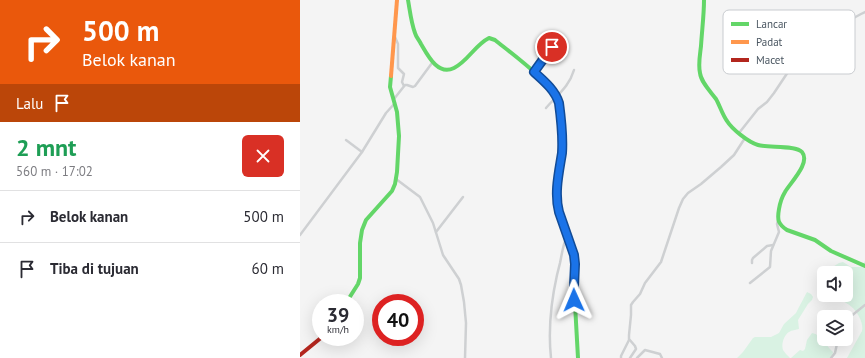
<!DOCTYPE html>
<html lang="id">
<meta charset="utf-8">
<style>
:root{--surface:#fff;--page:#f7f7f7;--text:#2b2b33;--muted:#7c7c81;--line:#e1e1e2}
body{margin:0;font-family:"PT Sans",sans-serif;background:var(--page);color:var(--text);height:100vh;display:flex;flex-direction:column;font-size:15px;white-space:nowrap}
*{box-sizing:border-box;margin:0}
p{font-size:13px;color:var(--muted)}
.icon{flex:none;width:22px;height:22px;fill:none;stroke:currentColor;stroke-width:2;stroke-linecap:round;stroke-linejoin:round}
.map{position:relative;flex:1;overflow:hidden}
.sheet{display:flex;flex-direction:column;background:var(--surface);width:300px}
.sheet>*{flex:none}
.hud{background:#ea580c;color:#fff;overflow:hidden}
.tools{position:absolute;left:517px;top:266px;display:grid;gap:8px}
.tools a{display:grid;place-items:center;width:36px;height:36px;border-radius:6px;background:var(--surface);box-shadow:0 4px 16px #0002;font-size:20px}
.speed{position:absolute;left:12px;top:294px;display:flex;gap:8px;font-size:20px;font-weight:700;text-align:center}
.speed>*{display:grid;place-content:center;width:52px;height:52px;border-radius:50%;background:var(--surface);box-shadow:0 4px 16px #0002;line-height:1}
.speed small{font-size:10px;font-weight:400}
.speed .limit{border:6px solid #d22;background:#fff;color:#111}
.pin{position:absolute;display:grid;place-items:center;width:34px;height:34px;color:#fff;margin:-17px;border:2px solid #fff;border-radius:50%;box-shadow:0 1px 4px #0007}
.me{position:absolute;width:44px;margin:-22px;rotate:359deg;stroke-linejoin:round;filter:drop-shadow(0 0 3px #0008)}
.turn{display:flex;align-items:center;gap:14px;height:84px;padding:0 16px;font-size:18px}
.turn .icon{width:52px;height:52px;stroke-width:2.5}
.turn b{display:block;font-size:28px;line-height:34px}
.then{display:flex;align-items:center;height:38px;padding:0 16px;background:#0003;gap:8px;font-size:15px}
.round{display:grid;place-items:center;flex:none;width:42px;height:42px;border-radius:6px;background:var(--page)}
.overview{display:flex;align-items:center;justify-content:space-between;height:68px;padding:0 16px}
h1{font-size:24px;font-weight:700;line-height:30px;color:#1e9e55}
ul{padding:0;list-style:none}
li{display:flex;align-items:center;gap:12px;height:52px;padding:0 16px;border-top:1px solid var(--line)}
li div{flex:1}
li b{display:block;font-size:15px}
li em{font-style:normal}
main{display:flex;flex:1;min-height:0}
.map>svg:first-child{display:block}
</style>
<main>
<section class="sheet">
<div class="hud">
<div class="turn"><svg class="icon" aria-label="right" viewBox="0 0 24 24"><path d="M7 20v-9h11M14 6l5 5-5 5"/></svg><div><b>500 m</b>Belok kanan</div></div>
<div class="then">Lalu<svg class="icon" aria-label="arrive" viewBox="0 0 24 24"><path d="M6 21V4h12l-3 4 3 4H6"/></svg></div>
</div>
<div class="overview"><div><h1>2 mnt</h1><p>560 m · 17:02</p></div><a class="round" style="background:#d93025;color:#fff"><svg class="icon" aria-label="close" viewBox="0 0 24 24"><path d="M6 6l12 12M18 6L6 18"/></svg></a></div>
<ul>
<li><svg class="icon" aria-label="right" viewBox="0 0 24 24"><path d="M7 20v-9h11M14 6l5 5-5 5"/></svg><div><b>Belok kanan</b></div><em>500 m</em></li>
<li><svg class="icon" aria-label="arrive" viewBox="0 0 24 24"><path d="M6 21V4h12l-3 4 3 4H6"/></svg><div><b>Tiba di tujuan</b></div><em>60 m</em></li>
</ul>
</section>
<div class="map">
<svg width="565" height="358" viewBox="0 0 565 358">
<rect width="100%" height="100%" fill="#f4f4f4"/>
<g fill="#d9f2e3">
<path d="M565,261V358H547L562,331C564,324 558,313 553,308C547,302 537,299 530,295H546V273H525V272L539,263L543,262L551,267H560Z"/>
<path d="M507,292L511,294L513,297L512,300L508,304L498,320L499,329C496,330 492,330 489,332C484,335 481,344 483,350C485,353 488,356 490,358H437L443,352L453,338L455,337H471L479,333L484,324L496,313L499,307Z"/>
<path d="M512,333C522,335 525,345 533,352L532,358H491L500,350L503,351L505,349L507,340Z"/>
</g>
<g fill="none" stroke-linecap="round" stroke-linejoin="round">
<g stroke="#ced0d2" stroke-width="2.5">
<polyline points="95,37 98,44 98,68 104,74 102,82 104,86"/>
<polyline points="234,72 261,34"/>
<polyline points="94,99 105,85 107,85 113,87 115,86 132,63"/>
<path d="M246,108C257,95 269,87 274,70"/>
<polyline points="439,133 458,109 467,102 474,93 490,69 519,40 537,27 561,14 565,12"/>
<polyline points="46,140 62,152"/>
<polyline points="96,179 120,197 133,223 143,255 159,279 161,285 164,302 166,323 165,358"/>
<polyline points="136,232 163,197"/>
<polyline points="0,235 62,152 86,113 95,103"/>
<polyline points="452,263 452,260 453,258 467,246 473,245"/>
<polyline points="450,283 470,267 471,251 479,232 477,224 478,221"/>
<polyline points="546,324 550,317 565,305"/>
<path d="M251,358C248,330 251,302 257,275C258,271 259,267 260,263C262,254 263,244 267,236"/>
<polyline points="321,358 321,356 329,340"/>
<polyline points="330,358 336,349 335,346 329,339 329,335 331,315 331,305 333,302 340,294 345,283 361,262 379,208 383,199 388,193 401,184 421,167 434,155 445,138"/>
<polyline points="337,358 345,350 360,354 362,358"/>
<polyline points="531,358 535,353 538,339"/>
</g>
<g stroke="#63d668" stroke-width="4">
<path d="M108,0C110,11 111,22 115,33C116,37 119,40 121,44C128,56 138,76 154,68C168,61 175,45 189,38L195,40C211,53 254,84 259,103L262,153L257,192V205L274,255L275,264L274,286L278,358"/>
<path d="M404,0C404,15 402,30 401,46C400,55 398,64 400,73C401,82 410,91 416,99C420,106 422,114 427,121C432,129 448,142 458,145C468,148 496,145 502,152C511,163 490,183 485,192C482,197 480,203 479,209C477,220 478,224 487,230L515,240L531,251L565,266"/>
<polyline points="46,303 58,284 60,278 60,243 62,230 66,220 92,191 95,184 97,172 99,136 97,112 90,87 91,76"/>
</g>
<polyline stroke="#ff974d" stroke-width="4" points="91,76 97,0"/>
<polyline stroke="#b3261e" stroke-width="4" points="0,355 22,337"/>
</g>
<g fill="none" stroke-linecap="round" stroke-linejoin="round">
<g stroke="#114b97" stroke-width="10">
<path id="route" d="M252,47L234,72C244,81 255,90 259,103C261,118 263,138 262,153C259,172 254,193 259,212L274,255L275,264L274,286V300"/>
</g>
<use href="#route" stroke="#1a73e8" stroke-width="7"/>
</g>
<rect x="423" y="10" width="132" height="64" rx="6" fill="#fff" stroke="#c9ccd0" stroke-width="1"/>
<rect x="431" y="22" width="18" height="4" fill="#63d668"/>
<rect x="431" y="40" width="18" height="4" fill="#ff974d"/>
<rect x="431" y="58" width="18" height="4" fill="#b3261e"/>
<g font-size="11" fill="#4a5661">
<text x="456" y="28">Lancar</text>
<text x="456" y="46">Padat</text>
<text x="456" y="64">Macet</text>
</g>
</svg>
<div class="tools">
<a><svg class="icon" aria-label="sound" viewBox="0 0 24 24"><path d="M4 9h4l5-4v14l-5-4H4zM17 9q2 3 0 6"/></svg></a>
<a><svg class="icon" aria-label="layers" viewBox="0 0 24 24"><path d="M12 4l9 5-9 5-9-5zM3 14l9 5 9-5"/></svg></a>
</div>
<div class="speed"><div>39<small>km/h</small></div><div class="limit">40</div></div>
<div class="pin" style="left:252px;top:47px;background:#d93025"><svg class="icon" aria-label="arrive" viewBox="0 0 24 24"><path d="M6 21V4h12l-3 4 3 4H6"/></svg></div>
<svg class="me" style="left:274px;top:300px" viewBox="-20 -20 40 40"><path d="M0-17L14 15 0 8-14 15z" fill="#1a73e8" stroke="#fff" stroke-width="4"/></svg>
</div>
</main>
